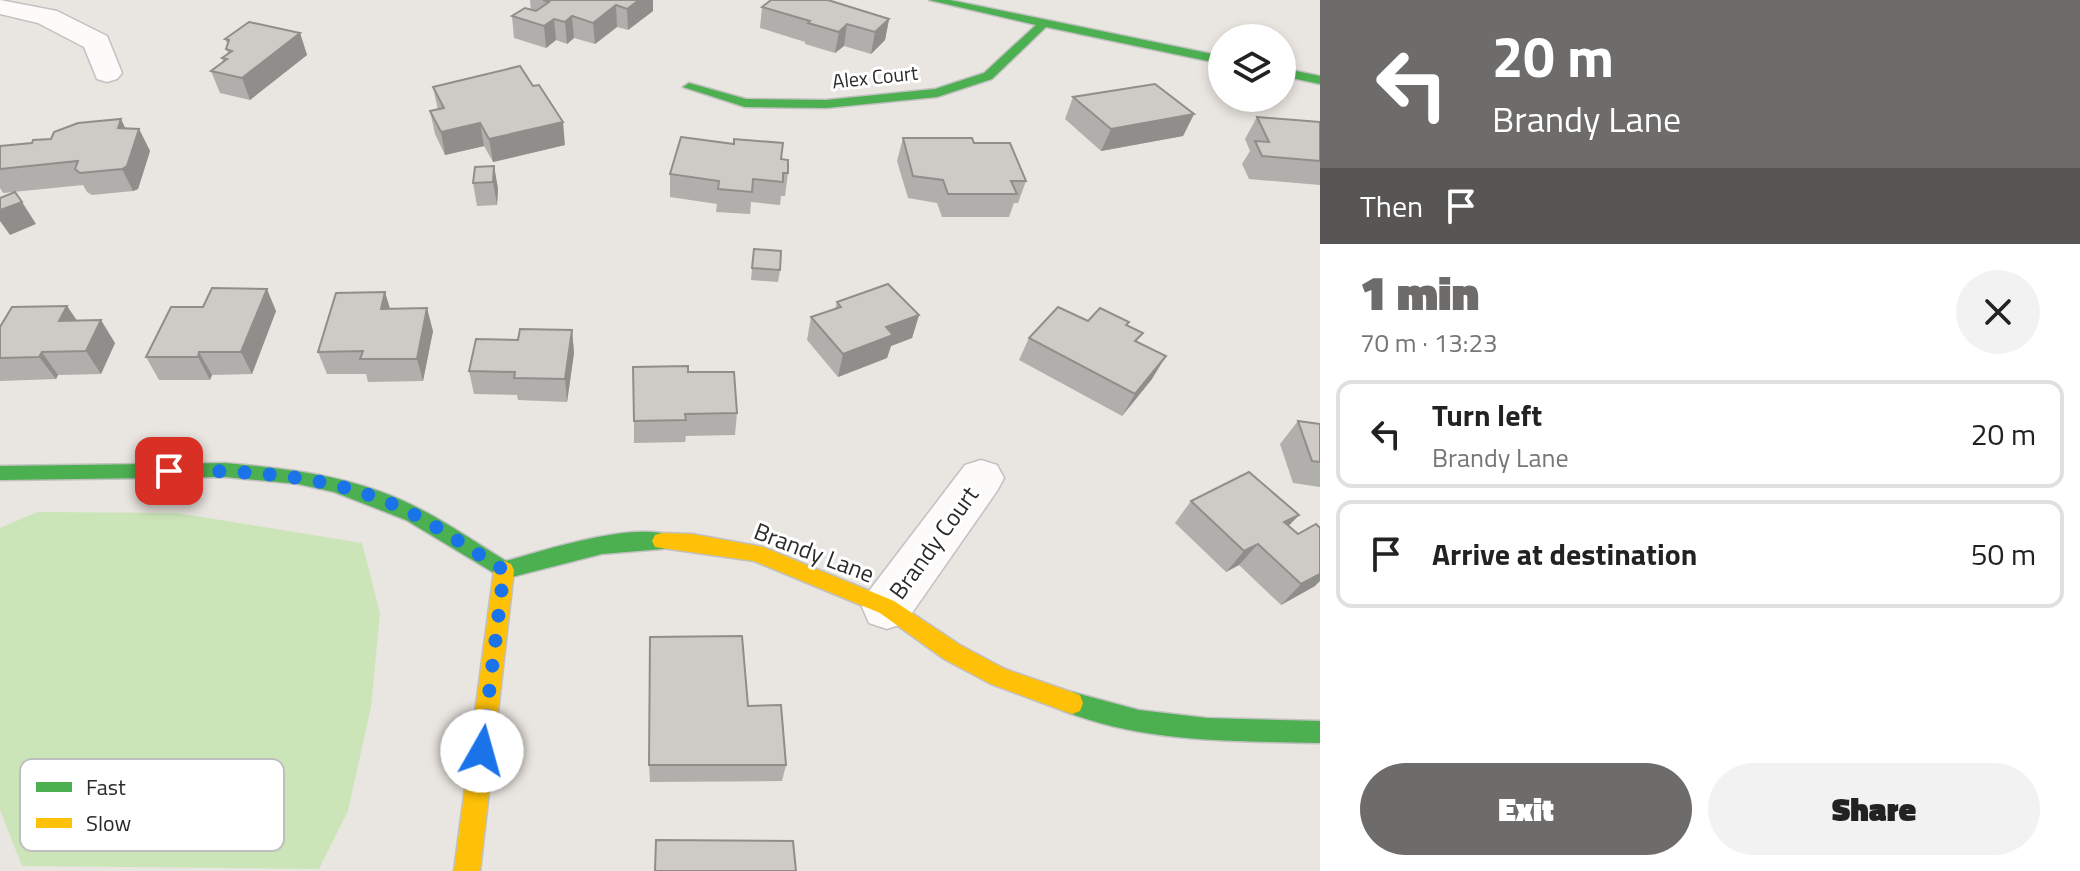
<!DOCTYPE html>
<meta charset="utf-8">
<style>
:root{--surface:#fff;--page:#f2f2f2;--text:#222;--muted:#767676;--line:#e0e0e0;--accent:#6e6c6a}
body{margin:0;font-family:"Titillium Web",sans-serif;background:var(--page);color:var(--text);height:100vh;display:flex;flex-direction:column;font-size:30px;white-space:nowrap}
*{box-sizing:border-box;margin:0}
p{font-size:26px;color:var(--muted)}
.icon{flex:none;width:44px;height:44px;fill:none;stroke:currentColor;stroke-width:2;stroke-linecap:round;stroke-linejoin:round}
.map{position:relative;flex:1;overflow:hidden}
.panel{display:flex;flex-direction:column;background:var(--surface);width:760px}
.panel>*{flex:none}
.hud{background:#6e6c6a;color:#fff;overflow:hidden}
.controls{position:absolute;left:1208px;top:24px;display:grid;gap:16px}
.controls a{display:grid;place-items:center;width:88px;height:88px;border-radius:50%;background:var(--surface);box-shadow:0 4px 12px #0003;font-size:40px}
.pin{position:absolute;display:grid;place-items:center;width:68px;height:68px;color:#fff;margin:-34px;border-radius:16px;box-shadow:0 4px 12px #0006}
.me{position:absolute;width:88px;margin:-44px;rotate:7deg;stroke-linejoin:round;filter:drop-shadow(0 0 6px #0008)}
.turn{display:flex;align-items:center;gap:28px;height:168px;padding:0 40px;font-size:36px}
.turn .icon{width:104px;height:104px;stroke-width:2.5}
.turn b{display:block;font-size:56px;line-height:68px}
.then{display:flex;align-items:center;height:76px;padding:0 40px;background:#0003;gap:16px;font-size:30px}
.round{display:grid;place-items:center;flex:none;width:84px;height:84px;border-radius:42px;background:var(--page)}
.overview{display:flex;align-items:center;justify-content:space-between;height:136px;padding:0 40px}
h1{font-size:48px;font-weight:800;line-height:60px;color:var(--accent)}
.primary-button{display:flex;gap:16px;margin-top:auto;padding:16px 40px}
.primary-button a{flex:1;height:92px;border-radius:48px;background:var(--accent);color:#fff;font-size:32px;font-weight:800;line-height:92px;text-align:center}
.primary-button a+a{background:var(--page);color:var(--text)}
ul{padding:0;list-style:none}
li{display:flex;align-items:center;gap:24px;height:108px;margin:0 16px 12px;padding:0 24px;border:4px solid var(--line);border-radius:16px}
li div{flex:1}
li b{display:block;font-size:30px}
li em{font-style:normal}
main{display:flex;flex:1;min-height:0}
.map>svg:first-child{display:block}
</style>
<main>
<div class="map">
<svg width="1320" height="871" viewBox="0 0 1320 871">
<rect width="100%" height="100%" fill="#e9e5e0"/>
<polygon fill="#cbe5b8" points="37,512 177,513 362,543 380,613 371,707 348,811 319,869 22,866 0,810 0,528"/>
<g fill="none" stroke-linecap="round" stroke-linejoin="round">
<g stroke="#c2c1c2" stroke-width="3">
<g id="street">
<polygon points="0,0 57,11 107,36 122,73 117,79 107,82 97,79 84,47 38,23 0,14"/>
<polygon points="981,460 997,465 1004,478 997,491 905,623 887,629 869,623 862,607 869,591 965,465"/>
</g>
</g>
<g stroke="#c2c1c2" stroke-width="3">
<g id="fast">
<polygon points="929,0 950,0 1222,56 1222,64 1046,27 992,79 937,97 826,108 745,107 683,87 689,83 746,99 826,100 935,89 984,73 1036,25"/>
<polygon points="1282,68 1320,76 1320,84 1282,76"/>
<path d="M225,463C292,469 361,477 422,510C451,525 478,544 506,561C544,550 632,522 669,535L672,541L669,547L662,549L602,554L504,579L406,520L334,492L298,484L225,477L0,480V466Z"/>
<path d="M1072,692L1139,710L1207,718L1320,721V743C1234,741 1145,743 1064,711L1061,703L1064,695Z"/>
</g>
</g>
<g stroke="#c2c1c2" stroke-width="3">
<g id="slow">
<polygon points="662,533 692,534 763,547 894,601 960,645 1005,669 1080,695 1083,703 1080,711 1072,714 991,684 944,659 880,613 754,561 655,547 652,541 655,535"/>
<polygon points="504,561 511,564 514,570 480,871 454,871 494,570 497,564"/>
</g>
</g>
<use href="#street" fill="#fcfbfa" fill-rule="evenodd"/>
<use href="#fast" fill="#4caf50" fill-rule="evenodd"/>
<use href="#slow" fill="#ffc107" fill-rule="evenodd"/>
</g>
<g fill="#b1afab">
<polygon points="530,0 653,0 653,11 628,30 617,27 595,44 574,38 567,44 556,40 546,48 514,38 512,16 531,10"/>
<polygon points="762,7 889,19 885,40 871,54 844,46 835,53 805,44 805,42 760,28"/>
<polygon points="300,33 307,55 250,100 220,93 211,71 223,62 222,58 228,53 226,49 228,45 225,39"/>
<polygon points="433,87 565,145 493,162 484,146 445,155 435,134 430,111 438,110"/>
<polygon points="1073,97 1194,114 1183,136 1101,151 1065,119"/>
<polygon points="1257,117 1320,122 1320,185 1249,179 1242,164 1250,151 1245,139"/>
<polygon points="125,128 139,129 150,151 138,189 133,191 92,195 87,192 83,185 3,193 0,188 0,146 32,143 51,139"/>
<polygon points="903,138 974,143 1026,181 1018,203 1014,203 1009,217 942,217 937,203 908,198 897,161"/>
<polygon points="781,159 788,173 785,196 781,196 780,205 751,202 750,214 716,212 717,204 670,197 670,174"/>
<polygon points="494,166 498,189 497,205 477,206 473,183"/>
<polygon points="754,249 780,270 778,282 751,280"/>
<polygon points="837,302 919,315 912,338 891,346 887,358 838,377 807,340 811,317 835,309"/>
<polygon points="67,306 77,321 115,343 101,374 58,375 56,379 0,381 0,327"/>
<polygon points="276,311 252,374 212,375 210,380 159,380 146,357"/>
<polygon points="1088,321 1129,322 1127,325 1138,343 1152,379 1122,416 1019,360 1029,338"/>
<polygon points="572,330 574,353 567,402 518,400 517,395 474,394 469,371 518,340"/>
<polygon points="433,331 423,381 368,382 366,374 327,374 318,352"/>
<polygon points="688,372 737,413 735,435 686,436 685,442 634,443 634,421"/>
<polygon points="1298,421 1320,424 1320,487 1293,483 1280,444"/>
<polygon points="1191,501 1299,515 1288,526 1298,534 1315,586 1281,605 1239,565 1226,572 1175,523"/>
<polygon points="748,706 786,765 782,781 650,782 649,765"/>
</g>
<g fill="#908e8b">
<polygon points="639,0 653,0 653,11 628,30 627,9"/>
<polygon points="616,5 617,27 595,44 593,23"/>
<polygon points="572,16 574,38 567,44 565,22"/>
<polygon points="554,19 556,40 546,48 544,26"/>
<polygon points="889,19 885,40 871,54 875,32"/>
<polygon points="847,24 844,46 835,53 839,32"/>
<polygon points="300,33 307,55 250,100 242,78"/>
<polygon points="1194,114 1183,136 1101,151 1111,129"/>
<polygon points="121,119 132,142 118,128"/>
<polygon points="563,122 565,145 493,162 489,139"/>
<polygon points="480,123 484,146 445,155 441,132"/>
<polygon points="139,129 150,151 138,189 133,191 122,169"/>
<polygon points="494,166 498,189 497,205 493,182"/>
<polygon points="22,202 36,224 10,235 0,221 0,210"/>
<polygon points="267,289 276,311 252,374 241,352"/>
<polygon points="385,292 392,315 381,309"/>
<polygon points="67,306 82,328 59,321"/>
<polygon points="427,308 433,331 423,381 417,359"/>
<polygon points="919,315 912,338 891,346 887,358 838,377 843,354 886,327"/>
<polygon points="101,320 115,343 101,374 86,351"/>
<polygon points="572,330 574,353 567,402 565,379"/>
<polygon points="42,352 58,375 56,379 39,357"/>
<polygon points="199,352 212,375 210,380 198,357"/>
<polygon points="1166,356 1152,379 1122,416 1135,394"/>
<polygon points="1299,515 1279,536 1284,522"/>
<polygon points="1258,544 1239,565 1226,572 1244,551"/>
<polygon points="1320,574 1320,581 1315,586 1281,605 1301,584"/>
</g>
<g fill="#cecbc7" stroke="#908e8b" stroke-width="2">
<polygon points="543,0 639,0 627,9 616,5 593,23 572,16 565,22 554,19 544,26 512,16 525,8 536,11 549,2"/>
<polygon points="771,0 828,0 889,19 875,32 847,24 839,32 808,23 810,21 762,7"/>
<polygon points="249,22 300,33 242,78 211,71 227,59 222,58 232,51 226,49 229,40 225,39"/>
<polygon points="520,66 533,86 539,85 563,122 489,139 480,123 441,132 430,111 444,108 433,87"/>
<polygon points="1155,84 1194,114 1111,129 1073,97"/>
<polygon points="1257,117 1320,122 1320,161 1262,156 1255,141 1269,142"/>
<polygon points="121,119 118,128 139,129 127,166 122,169 80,173 75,169 78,161 0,169 0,146 32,143 33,140 51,139 54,132 78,123"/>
<polygon points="681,137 734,144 734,139 783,143 781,159 788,160 788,173 783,173 783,182 753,179 752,192 718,189 719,181 670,174"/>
<polygon points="903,138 972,138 974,143 1010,143 1026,181 1011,181 1017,194 948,194 943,180 913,176"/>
<polygon points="494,166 493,182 473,183 475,167"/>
<polygon points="15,192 22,202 0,210 0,198"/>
<polygon points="754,249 781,251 780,270 752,268"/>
<polygon points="888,284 919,315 886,327 893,335 843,354 811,317 841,307 837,302"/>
<polygon points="212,288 267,289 241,352 199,352 198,357 146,357 171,307 203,307"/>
<polygon points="385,292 381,309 427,308 417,359 360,359 363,351 318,352 336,293"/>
<polygon points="67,306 59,321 101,320 86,351 42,352 39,357 0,358 0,327 12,307"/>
<polygon points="1058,307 1088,321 1100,308 1129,322 1126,325 1143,333 1135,341 1166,356 1135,394 1029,338"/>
<polygon points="520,329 572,330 565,379 514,378 515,372 469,371 476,339 518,340"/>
<polygon points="688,366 688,372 734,372 737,413 685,414 686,420 634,421 633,367"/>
<polygon points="1298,421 1320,424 1320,462 1312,461"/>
<polygon points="1249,472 1299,515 1284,522 1298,534 1316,524 1320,528 1320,574 1301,584 1258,544 1244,551 1191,501"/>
<polygon points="742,636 748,706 781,705 786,765 649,765 650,637"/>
<polygon points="656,840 793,841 796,871 655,871"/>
</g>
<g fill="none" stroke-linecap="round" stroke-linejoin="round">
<path stroke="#1a73e8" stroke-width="14" stroke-dasharray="0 25.2" d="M169,471C252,470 340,475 415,515C445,531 474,552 504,570L482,751"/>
</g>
<g text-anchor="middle" stroke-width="6" stroke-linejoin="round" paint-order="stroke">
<g font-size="20" fill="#2b2b2b" stroke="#fff">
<text transform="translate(875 77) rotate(-6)" y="7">Alex Court</text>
</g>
<g font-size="24" fill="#2b2b2b" stroke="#fff">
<text transform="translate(934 543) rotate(-54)" y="8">Brandy Court</text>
<text transform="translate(814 553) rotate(21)" y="8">Brandy Lane</text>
</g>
</g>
<rect x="20" y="759" width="264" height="92" rx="12" fill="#fff" stroke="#bfbfbf" stroke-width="2"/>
<rect x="36" y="782" width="36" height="10" fill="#4caf50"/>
<rect x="36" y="818" width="36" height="10" fill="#ffc107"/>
<g font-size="22" fill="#2b2b2b">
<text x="86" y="795">Fast</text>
<text x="86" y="831">Slow</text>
</g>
</svg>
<div class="controls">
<a><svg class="icon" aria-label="layers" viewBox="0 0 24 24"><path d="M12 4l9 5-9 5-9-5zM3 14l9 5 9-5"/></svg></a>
</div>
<div class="pin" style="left:169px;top:471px;background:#d93025"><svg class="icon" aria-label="arrive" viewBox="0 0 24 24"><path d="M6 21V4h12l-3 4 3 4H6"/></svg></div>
<svg class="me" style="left:482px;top:751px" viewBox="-20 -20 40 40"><circle r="19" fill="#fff"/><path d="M0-13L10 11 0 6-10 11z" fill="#1a73e8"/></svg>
</div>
<section class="panel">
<div class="hud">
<div class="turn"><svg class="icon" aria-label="left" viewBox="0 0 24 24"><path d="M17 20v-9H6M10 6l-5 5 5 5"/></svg><div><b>20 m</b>Brandy Lane</div></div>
<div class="then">Then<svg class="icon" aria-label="arrive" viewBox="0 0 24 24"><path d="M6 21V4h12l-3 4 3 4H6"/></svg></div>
</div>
<div class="overview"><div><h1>1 min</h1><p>70 m · 13:23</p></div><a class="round"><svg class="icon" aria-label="close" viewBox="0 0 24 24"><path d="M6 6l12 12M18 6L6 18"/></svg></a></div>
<ul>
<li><svg class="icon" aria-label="left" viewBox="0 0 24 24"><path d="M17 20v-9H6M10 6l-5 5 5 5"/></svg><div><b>Turn left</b><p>Brandy Lane</p></div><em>20 m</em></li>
<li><svg class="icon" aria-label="arrive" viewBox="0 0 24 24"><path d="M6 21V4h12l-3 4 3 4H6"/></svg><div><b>Arrive at destination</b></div><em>50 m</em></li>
</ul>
<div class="primary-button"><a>Exit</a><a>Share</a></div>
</section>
</main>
